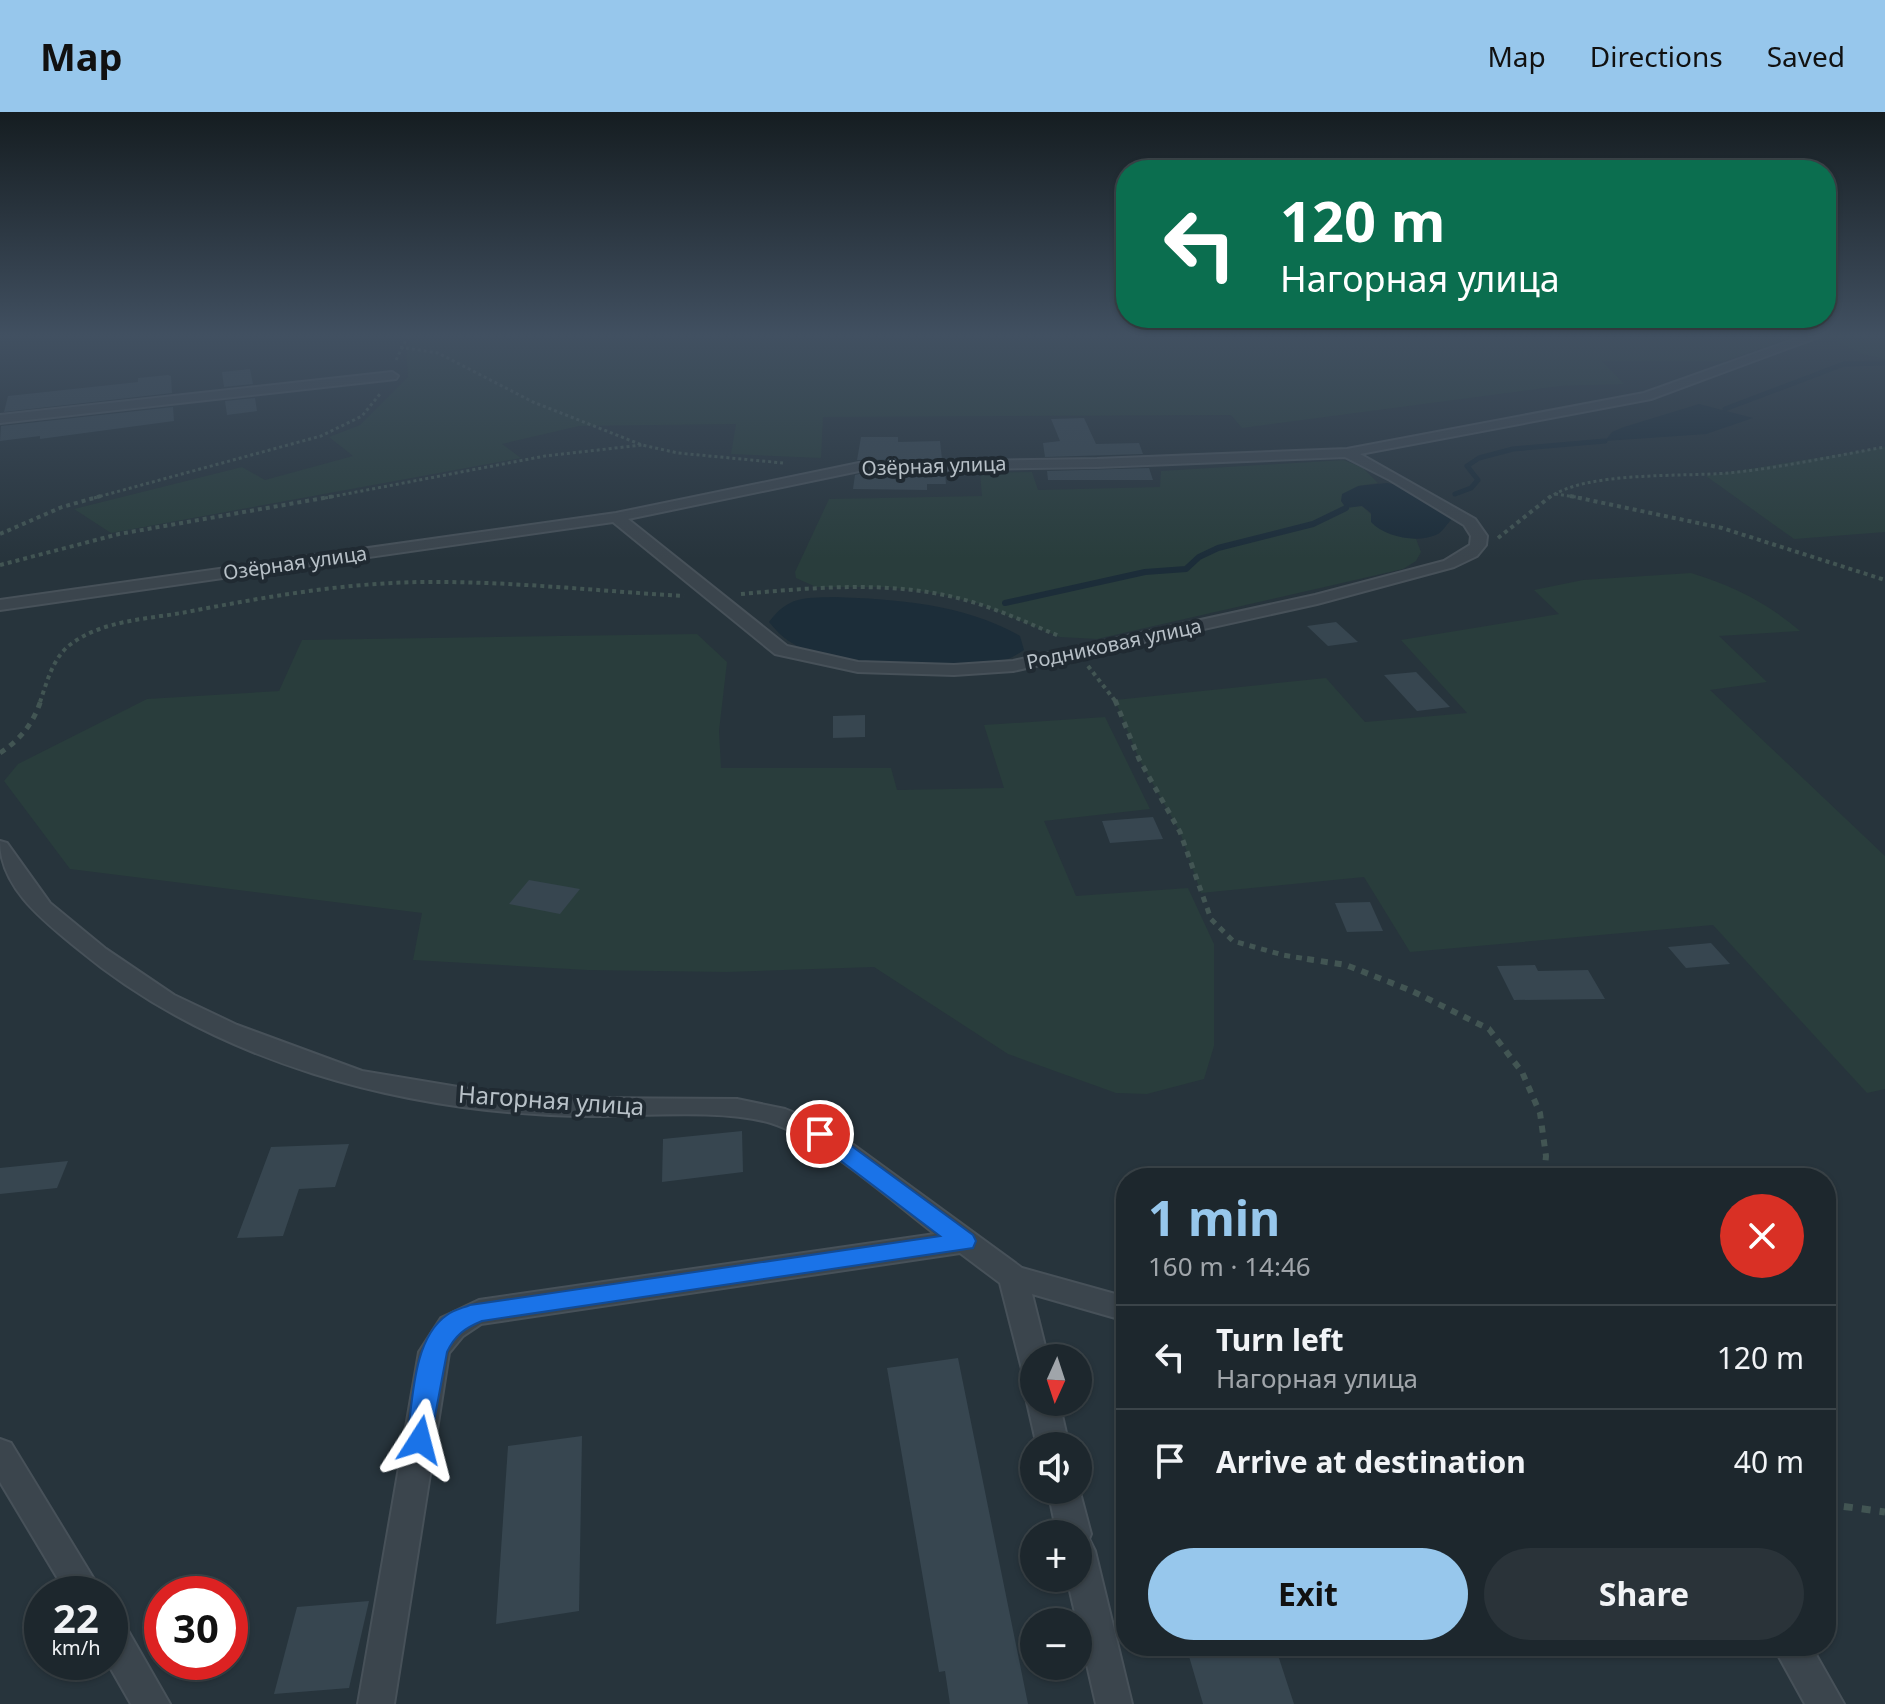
<!DOCTYPE html>
<meta charset="utf-8">
<style>
:root{--surface:#1d272d;--page:#2a3339;--text:#f1f3f6;--muted:#a0a5aa;--line:#3b4449;--accent:#97c7ec}
body{margin:0;font-family:"Noto Sans",sans-serif;background:var(--page);color:var(--text);height:100vh;display:flex;flex-direction:column;font-size:30px;white-space:nowrap}
*{box-sizing:border-box;margin:0}
p{font-size:26px;color:var(--muted)}
.icon{flex:none;width:44px;height:44px;fill:none;stroke:currentColor;stroke-width:2;stroke-linecap:round;stroke-linejoin:round}
.map{position:relative;flex:1;overflow:hidden}
.details{position:absolute;left:1116px;top:1056px;width:720px;height:488px;display:flex;flex-direction:column;background:var(--surface);border-radius:32px;box-shadow:0 2px 6px #0004,0 0 0 2px var(--line)}
.details>*{flex:none}
.banner{position:absolute;left:1116px;top:48px;width:720px;height:168px;border-radius:32px;box-shadow:0 2px 6px #0004,0 0 0 2px var(--line);background:#0b6e4f;color:#fff;overflow:hidden}
.needle{width:52px;rotate:183deg}
.controls{position:absolute;left:1020px;top:1232px;display:grid;gap:16px}
.controls a{display:grid;place-items:center;width:72px;height:72px;border-radius:50%;background:var(--surface);box-shadow:0 2px 6px #0004,0 0 0 2px var(--line);font-size:40px}
.speed{position:absolute;left:24px;top:1464px;display:flex;gap:16px;font-size:40px;font-weight:700;text-align:center}
.speed>*{display:grid;place-content:center;width:104px;height:104px;border-radius:50%;background:var(--surface);box-shadow:0 2px 6px #0004,0 0 0 2px var(--line);line-height:1}
.speed small{font-size:20px;font-weight:400}
.speed .limit{border:12px solid #d22;background:#fff;color:#111}
.pin{position:absolute;display:grid;place-items:center;width:68px;height:68px;color:#fff;margin:-34px;border:4px solid #fff;border-radius:50%;box-shadow:0 2px 8px #0007}
.me{position:absolute;width:88px;margin:-44px;rotate:9deg;stroke-linejoin:round;filter:drop-shadow(0 0 6px #0008)}
.turn{display:flex;align-items:center;gap:28px;height:168px;padding:0 32px;font-size:36px}
.turn .icon{width:104px;height:104px;stroke-width:2.5}
.turn b{display:block;font-size:56px;line-height:68px}
.round{display:grid;place-items:center;flex:none;width:84px;height:84px;border-radius:42px;background:var(--page)}
.overview{display:flex;align-items:center;justify-content:space-between;height:136px;padding:0 32px}
h1{font-size:48px;font-weight:700;line-height:60px;color:var(--accent)}
.action{display:flex;gap:16px;margin-top:auto;padding:16px 32px}
.action a{flex:1;height:92px;border-radius:48px;background:var(--accent);color:#111;font-size:32px;font-weight:700;line-height:92px;text-align:center}
.action a+a{background:var(--page);color:var(--text)}
ul{padding:0;list-style:none}
li{display:flex;align-items:center;gap:24px;height:104px;padding:0 32px;border-top:2px solid var(--line)}
li div{flex:1}
li b{display:block;font-size:30px}
li em{font-style:normal}
header{display:flex;align-items:center;gap:48px;box-sizing:border-box;height:112px;padding:0 40px;background:var(--accent);color:#111}
header strong{font-size:38px}
nav{display:flex;gap:44px;margin-inline-start:auto;font-size:28px}
.map>svg:first-child{display:block}
</style>
<header>
<strong>Map</strong>
<nav><a>Map</a><a>Directions</a><a>Saved</a></nav>
</header>
<div class="map">
<svg width="1885" height="1592" viewBox="0 0 1885 1592">
<rect width="100%" height="100%" fill="#27343c"/>
<g fill="#293d3c">
<polygon points="466,224 1797,224 1724,249 1602,249 1624,272 1560,274 1242,316 1231,303 823,305 821,346 731,342 736,312 579,314 502,332 521,346 111,421 74,397 242,355 265,368 353,344 329,325 360,313 408,265 406,234 411,228"/>
<polygon points="1827,224 1885,224 1885,247 1862,242"/>
<polygon points="1885,335 1885,420 1794,427 1706,364"/>
<polygon points="1344,348 1363,356 1378,371 1358,374 1362,394 1392,422 1416,427 1421,440 1416,449 1403,457 1097,527 1060,525 980,492 935,481 887,475 816,475 796,466 795,460 829,387 982,384 980,361 1032,360 1038,378 1160,375 1161,359"/>
<path d="M1691,461C1733,474 1766,490 1800,519L1719,524L1767,570L1710,578L1885,744V977L1867,981L1713,813L1410,840L1364,765L1201,781L1180,720L1139,647L1115,588L1326,566L1365,610L1467,601L1401,528L1559,502L1534,478L1583,468Z"/>
<polygon points="697,522 727,550 719,619 721,656 891,656 897,678 1004,676 984,613 1105,605 1150,697 1044,709 1076,784 1188,776 1214,832 1214,934 1204,967 1147,982 1116,981 1008,942 874,855 726,860 587,858 413,848 422,801 70,757 4,669 18,652 147,587 279,579 302,528"/>
</g>
<g fill="#1c2d39">
<polygon points="1699,292 1753,306 1706,322 1605,329 1612,320 1624,315"/>
<path d="M1387,371L1397,373L1447,401L1451,408C1447,412 1442,420 1438,422C1418,432 1385,425 1371,410V401L1362,394L1346,396L1341,389L1342,382L1358,374Z"/>
<path d="M834,485C896,487 965,492 1020,524L1024,538C1019,541 1013,545 1008,547C965,558 842,553 802,536C787,530 779,522 769,510C789,484 803,486 834,485Z"/>
</g>
<g fill="none" stroke-linecap="round" stroke-linejoin="round">
<g stroke="#1c2d39" stroke-width="5">
<polyline points="1725,297 1844,252 1885,251"/>
<polyline points="1455,382 1471,376 1478,368 1467,354 1479,346 1513,337 1605,329"/>
</g>
<polyline stroke="#1c2d39" stroke-width="6" points="1005,491 1145,460 1186,457 1199,445 1218,436 1313,412 1346,396"/>
</g>
<g fill="#374650">
<polygon points="250,257 253,272 224,275 222,260"/>
<polygon points="168,263 171,264 172,281 4,300 8,284 138,270 138,266"/>
<polygon points="255,286 257,299 227,303 225,289"/>
<polygon points="173,295 174,309 40,327 40,324 0,329 1,314"/>
<polygon points="1084,306 1096,332 1139,331 1143,342 1045,345 1043,331 1060,329 1051,307"/>
<polygon points="861,325 898,325 898,330 940,329 942,347 857,348"/>
<polygon points="1149,356 1153,368 1048,368 1047,359"/>
<polygon points="945,361 946,372 927,372 927,378 853,377 855,363 859,362"/>
<polygon points="1336,510 1358,530 1328,534 1307,514"/>
<polygon points="1416,560 1450,595 1417,599 1384,563"/>
<polygon points="865,603 865,625 833,626 833,604"/>
<polygon points="1153,705 1163,727 1110,731 1102,709"/>
<polygon points="529,768 580,777 560,802 509,792"/>
<polygon points="1370,790 1383,819 1347,820 1335,791"/>
<polygon points="1711,831 1730,852 1686,856 1668,835"/>
<polygon points="1535,853 1538,859 1588,858 1605,887 1514,888 1497,854"/>
<polygon points="742,1019 743,1060 662,1070 663,1027"/>
<polygon points="349,1032 335,1075 299,1077 283,1124 237,1126 271,1035"/>
<polygon points="68,1049 57,1076 0,1082 0,1056"/>
<polygon points="958,1246 999,1449 1028,1592 950,1592 945,1559 939,1560 887,1256"/>
<polygon points="582,1324 579,1499 496,1512 508,1334"/>
<polygon points="369,1489 349,1576 274,1582 297,1495"/>
<polygon points="1186,1534 1275,1534 1294,1592 1203,1592"/>
</g>
<g fill="none" stroke-linecap="round" stroke-linejoin="round">
<g stroke="#475159" stroke-width="4">
<g id="minor">
<path d="M1804,224H1821L1651,287L1360,342L1475,407L1487,424L1486,433L1477,444L1454,455L1317,492L1013,559L954,563L858,560L775,542L613,410L0,498V488L616,401L859,351L1097,347L1347,337L1644,281ZM1345,345L1390,368L1464,413L1471,424L1470,433L1444,449L1315,483L1013,549L954,553L858,550L787,534L628,407L859,359L1097,355Z"/>
<polygon points="392,260 398,264 396,267 0,311 0,303"/>
<path d="M0,729L7,731L50,791L106,837L174,883L237,913L362,959L476,978L575,986L737,987L785,997L829,1015L1022,1156L1126,1185V1209L1032,1182L1048,1246H1034V1265L1023,1261L1000,1171L960,1141L481,1212L463,1224L449,1241L394,1592H358L419,1240L441,1206L479,1188L935,1122C889,1087 825,1028 771,1011C721,996 633,1005 578,1004C403,1000 215,951 78,837C44,809 0,776 0,729Z"/>
<polygon points="1034,1280 1034,1290 1059,1290 1069,1334 1037,1334 1027,1290"/>
<polygon points="0,1327 11,1331 103,1482 67,1482 0,1370"/>
<polygon points="1078,1373 1091,1422 1089,1427 1095,1439 1132,1592 1096,1592 1067,1466 1078,1466 1078,1422 1057,1422 1048,1378 1078,1378"/>
<polygon points="110,1505 123,1510 170,1592 131,1592 107,1550 110,1550"/>
<polygon points="1773,1534 1811,1534 1844,1592 1805,1592"/>
</g>
</g>
<g stroke="#425553" stroke-width="3" stroke-dasharray="3 3" stroke-linecap="butt">
<polyline points="400,235 438,241 533,290 642,333 678,341 783,351"/>
<polyline points="396,248 408,224"/>
<polyline points="1555,382 1583,386"/>
<polyline points="94,386 321,324 362,304 380,282"/>
<polyline points="325,386 545,344 642,333"/>
<path d="M1549,386C1584,359 1683,365 1728,361C1781,356 1833,344 1885,335"/>
</g>
<g stroke="#425553" stroke-width="4" stroke-dasharray="4 4" stroke-linecap="butt">
<polyline points="1570,384 1722,416 1885,468"/>
<polyline points="0,422 62,395 101,384"/>
<polyline points="1498,426 1551,384"/>
<polyline points="0,453 119,422 335,384"/>
<path d="M741,482C810,476 881,469 949,484C987,492 1023,509 1059,524"/>
<polyline points="1088,554 1116,590"/>
<path d="M40,590C47,570 53,545 71,532C103,508 149,507 187,500C265,485 343,471 422,470C510,469 597,479 684,484"/>
</g>
<g stroke="#425553" stroke-width="5" stroke-dasharray="6 6" stroke-linecap="butt">
<polyline points="1115,588 1139,647 1180,720 1211,807 1233,829 1283,843 1319,849"/>
<path d="M0,641C21,627 33,612 41,588"/>
</g>
<polyline stroke="#425553" stroke-width="6" stroke-dasharray="7 7" stroke-linecap="butt" points="1307,847 1346,853 1412,879 1489,917 1522,960 1540,1001 1546,1044 1544,1066"/>
<polyline stroke="#425553" stroke-width="7" stroke-dasharray="9 9" stroke-linecap="butt" points="1826,1392 1885,1400"/>
<use href="#minor" fill="#3b454d" fill-rule="evenodd"/>
</g>
<linearGradient id="sky" x2="0" y2="1"><stop stop-color="#151d21"/><stop offset="0.5" stop-color="#415061"/><stop offset="1" stop-color="#415061" stop-opacity="0"/></linearGradient>
<rect width="1885" height="447" fill="url(#sky)"/>
<path fill="#1a73e8" stroke="#114b97" stroke-width="2" d="M820,1014L827,1016L973,1123L976,1129L973,1136L482,1209C465,1216 455,1223 447,1240L429,1336L420,1340L410,1336L407,1328C413,1291 412,1227 447,1203C453,1198 463,1196 470,1193L940,1124L812,1027L809,1022L812,1016Z"/>
<g text-anchor="middle" stroke-width="8" stroke-linejoin="round" paint-order="stroke">
<g font-size="20" fill="#b7c0c7" stroke="#202a32">
<text transform="translate(934 354) rotate(-2)" y="7">Озёрная улица</text>
<text transform="translate(295 451) rotate(-8)" y="7">Озёрная улица</text>
<text transform="translate(1114 532) rotate(-12)" y="7">Родниковая улица</text>
</g>
<g font-size="24" fill="#b7c0c7" stroke="#202a32">
<text transform="translate(551 989) rotate(4)" y="8">Нагорная улица</text>
</g>
</g>
</svg>
<div class="controls">
<a><svg class="needle" viewBox="-14 -14 28 28"><path d="M0-13l5 13h-10z" fill="#e53935"/><path d="M0 13l5-13h-10z" fill="#a0a5aa"/></svg></a>
<a><svg class="icon" aria-label="sound" viewBox="0 0 24 24"><path d="M4 9h4l5-4v14l-5-4H4zM17 9q2 3 0 6"/></svg></a>
<a>+</a>
<a>−</a>
</div>
<div class="speed"><div>22<small>km/h</small></div><div class="limit">30</div></div>
<div class="pin" style="left:820px;top:1022px;background:#d93025"><svg class="icon" aria-label="arrive" viewBox="0 0 24 24"><path d="M6 21V4h12l-3 4 3 4H6"/></svg></div>
<svg class="me" style="left:420px;top:1328px" viewBox="-20 -20 40 40"><path d="M0-17L14 15 0 8-14 15z" fill="#1a73e8" stroke="#fff" stroke-width="4"/></svg>
<div class="banner">
<div class="turn"><svg class="icon" aria-label="left" viewBox="0 0 24 24"><path d="M17 20v-9H6M10 6l-5 5 5 5"/></svg><div><b>120 m</b>Нагорная улица</div></div>
</div>
<section class="details">
<div class="overview"><div><h1>1 min</h1><p>160 m · 14:46</p></div><a class="round" style="background:#d93025;color:#fff"><svg class="icon" aria-label="close" viewBox="0 0 24 24"><path d="M6 6l12 12M18 6L6 18"/></svg></a></div>
<ul>
<li><svg class="icon" aria-label="left" viewBox="0 0 24 24"><path d="M17 20v-9H6M10 6l-5 5 5 5"/></svg><div><b>Turn left</b><p>Нагорная улица</p></div><em>120 m</em></li>
<li><svg class="icon" aria-label="arrive" viewBox="0 0 24 24"><path d="M6 21V4h12l-3 4 3 4H6"/></svg><div><b>Arrive at destination</b></div><em>40 m</em></li>
</ul>
<div class="action"><a>Exit</a><a>Share</a></div>
</section>
</div>
